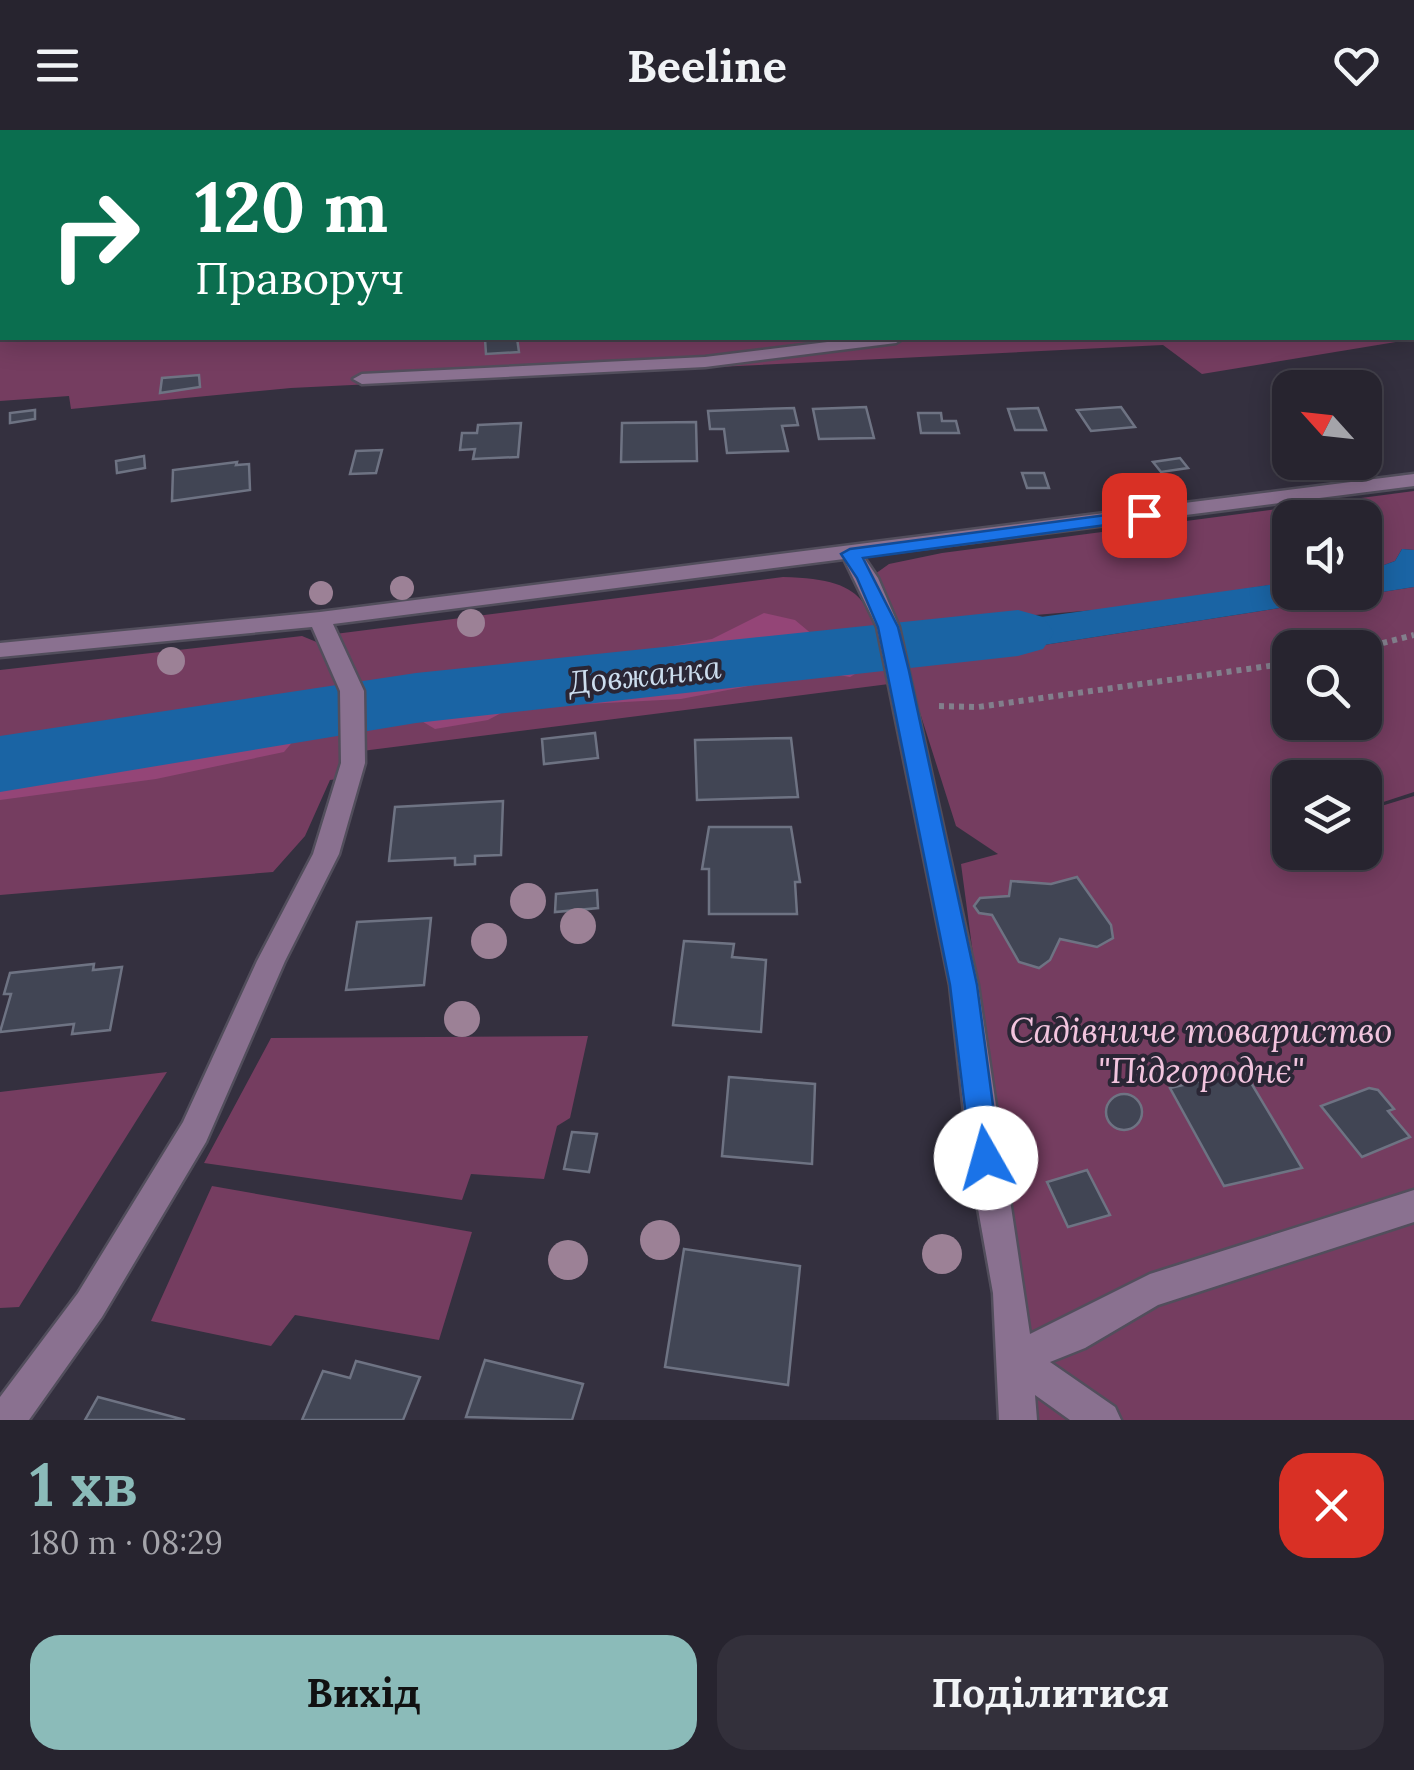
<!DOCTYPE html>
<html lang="uk">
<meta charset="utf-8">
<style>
:root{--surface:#27242f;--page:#33303b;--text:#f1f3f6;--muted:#a4a4aa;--line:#43414b;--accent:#8bbbb9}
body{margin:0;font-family:Lora,serif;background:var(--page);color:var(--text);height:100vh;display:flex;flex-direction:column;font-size:38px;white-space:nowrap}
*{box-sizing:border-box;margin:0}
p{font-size:32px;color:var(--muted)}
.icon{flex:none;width:55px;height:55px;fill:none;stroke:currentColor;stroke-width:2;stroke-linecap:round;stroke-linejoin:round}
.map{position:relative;height:1290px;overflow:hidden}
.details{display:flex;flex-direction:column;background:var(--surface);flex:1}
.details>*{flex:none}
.guide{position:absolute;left:0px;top:0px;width:1415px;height:210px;box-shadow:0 5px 25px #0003,0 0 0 2px var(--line);background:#0b6e4f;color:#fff;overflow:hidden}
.needle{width:65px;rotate:297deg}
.tools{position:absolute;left:1272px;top:240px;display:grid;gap:20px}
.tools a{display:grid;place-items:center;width:110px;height:110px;border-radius:20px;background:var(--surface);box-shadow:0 5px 25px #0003,0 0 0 2px var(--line);font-size:50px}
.pin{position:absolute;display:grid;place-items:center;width:85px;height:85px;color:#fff;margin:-42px;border-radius:20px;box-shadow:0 5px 15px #0006}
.me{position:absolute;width:110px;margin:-55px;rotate:353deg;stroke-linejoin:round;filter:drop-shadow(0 0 8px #0008)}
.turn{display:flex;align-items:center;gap:35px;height:210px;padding:0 30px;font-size:45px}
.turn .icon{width:130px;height:130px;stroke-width:2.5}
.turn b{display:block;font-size:70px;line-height:85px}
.round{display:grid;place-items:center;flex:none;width:105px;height:105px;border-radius:30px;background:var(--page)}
.headline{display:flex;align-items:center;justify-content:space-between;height:170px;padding:0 30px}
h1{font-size:60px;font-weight:700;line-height:75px;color:var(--accent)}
.primary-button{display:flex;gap:20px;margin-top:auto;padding:20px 30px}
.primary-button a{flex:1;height:115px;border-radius:30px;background:var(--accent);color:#111;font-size:40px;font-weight:700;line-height:115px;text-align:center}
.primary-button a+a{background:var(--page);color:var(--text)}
header{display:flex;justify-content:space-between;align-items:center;height:130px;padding:0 30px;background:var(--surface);font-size:45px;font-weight:700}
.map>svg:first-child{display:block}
</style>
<header><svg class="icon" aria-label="menu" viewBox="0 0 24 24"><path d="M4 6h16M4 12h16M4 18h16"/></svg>Beeline<svg class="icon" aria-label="heart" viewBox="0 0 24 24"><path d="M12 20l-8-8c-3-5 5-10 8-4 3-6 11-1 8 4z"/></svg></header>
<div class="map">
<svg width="1414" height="1290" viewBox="0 0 1414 1290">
<rect width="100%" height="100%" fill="#34303f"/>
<g fill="#753d60" fill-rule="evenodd">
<path d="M0,0H1414V209L1202,244L1163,215L291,258L71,279L69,266L0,271ZM2,2H1412V208H2Z"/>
<polygon points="1414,361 1414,420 1402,419 1395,431 1365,442 1365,388 1290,388 1290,452 1119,478 1035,485 1013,494 899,506 875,444 889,434 942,423"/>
<path d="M783,447C874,449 870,477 889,554L354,622L351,647L330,650L305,706L273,742L0,765V540L302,506L331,518L327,505Z"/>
<path d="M1414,457V662L1365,678V648H1290V722H1365V681L1414,666V1290H1035L961,734L998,724L956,696L901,523L1031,517ZM1290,518H1365V592H1290Z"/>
<polygon points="588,906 570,988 557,996 544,1049 471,1044 462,1070 204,1033 271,908"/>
<polygon points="167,942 19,1177 0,1178 0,962"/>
<polygon points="212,1056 472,1102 439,1210 295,1185 271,1216 151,1191"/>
</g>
<g fill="#944577">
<polygon points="764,483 795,490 819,510 854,514 870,535 850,547 821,542 681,569 587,574 578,563 621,525 712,509"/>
<polygon points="498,553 529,568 488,590 435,599 408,583 446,557"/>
<polygon points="300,603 284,622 156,649 0,670 0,645"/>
</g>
<polygon fill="#1a64a4" points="1402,419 1414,420 1414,457 1031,517 911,520 906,506 1290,452 1290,462 1365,462 1365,442 1395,431"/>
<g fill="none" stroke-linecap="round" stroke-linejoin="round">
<polygon fill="#1a64a4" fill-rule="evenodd" points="1018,480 1043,487 1054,503 1043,519 1018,526 416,593 0,662 0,606 416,543"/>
</g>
<g fill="#414554" stroke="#6e7383" stroke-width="2.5">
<polygon points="517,208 519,222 486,224 485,209"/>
<polygon points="199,245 200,257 160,263 162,248"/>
<polygon points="866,277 874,308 819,309 813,279"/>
<polygon points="1121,277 1135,297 1091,301 1077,280"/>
<polygon points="794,278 798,295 782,296 788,321 727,323 724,299 710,299 708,281"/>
<polygon points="1038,278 1046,300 1015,300 1008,279"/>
<polygon points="35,280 35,289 10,293 10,283"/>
<polygon points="918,283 941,283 942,291 956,291 959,303 921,303"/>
<polygon points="696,292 697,331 621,332 622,293"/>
<polygon points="521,293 518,327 473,329 475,319 460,320 462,303 477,303 478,295"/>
<polygon points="382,320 376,343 350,344 356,321"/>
<polygon points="144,326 145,338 117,343 116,331"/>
<polygon points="1180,328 1188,338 1161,342 1153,332"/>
<polygon points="237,332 236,335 249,334 250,360 172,371 173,340"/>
<polygon points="1022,343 1044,343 1049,358 1027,358"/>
<polygon points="595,603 598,628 544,634 542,609"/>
<polygon points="791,608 798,667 697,670 695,610"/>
<polygon points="503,671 501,725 475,726 475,734 455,735 455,728 389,731 395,677"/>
<polygon points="709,697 791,697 800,752 795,752 797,784 709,784 709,739 702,739"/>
<polygon points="1077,747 1111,795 1113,808 1097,817 1060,809 1050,830 1039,838 1019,832 992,785 979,783 974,776 980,768 1009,766 1011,751 1051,754"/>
<polygon points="597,760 598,778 555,782 556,764"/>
<polygon points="431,788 424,855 346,860 357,792"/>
<polygon points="684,811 734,814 732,827 766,830 761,902 673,895"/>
<polygon points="94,834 93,840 122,837 110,900 72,904 74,894 0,902 11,864 4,864 10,843"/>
<polygon points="1244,941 1302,1038 1224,1056 1170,958"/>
<polygon points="729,947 815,954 812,1034 722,1026"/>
<polygon points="1369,958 1378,960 1394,979 1388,981 1410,1007 1362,1027 1321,976"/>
<circle cx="1124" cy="982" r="18"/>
<polygon points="572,1002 597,1004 589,1042 564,1039"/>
<polygon points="1087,1040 1110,1085 1068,1097 1047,1052"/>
<polygon points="684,1119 800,1136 788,1255 665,1237"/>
<polygon points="485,1230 583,1254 572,1290 466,1287"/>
<polygon points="356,1231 420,1247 403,1290 302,1290 323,1241 350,1248"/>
<polygon points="98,1267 185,1290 85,1290"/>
</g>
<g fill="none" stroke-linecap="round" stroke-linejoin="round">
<g stroke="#524e5c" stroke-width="5">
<g id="minor">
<rect x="1412" y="19" width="2" height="8"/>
<rect x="0" y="67" width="2" height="8"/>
<rect x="1412" y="128" width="2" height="10"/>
<rect x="0" y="191" width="2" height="10"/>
<polygon points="860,208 904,208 896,213 705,237 362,254 353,249 362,244 705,227"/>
<polygon points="1414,344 1414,356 863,426 878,448 899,497 978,855 1030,1204 1150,1144 1414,1060 1414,1092 1158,1175 1085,1218 1050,1232 1115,1277 1121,1290 1070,1290 1035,1265 1037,1290 999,1290 993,1163 969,1028 950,855 877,497 844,429 333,494 364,561 365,633 339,724 285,831 206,1012 102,1187 29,1290 0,1290 0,1267 78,1163 183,992 257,831 313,724 341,633 340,561 312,497 0,527 0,513 320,482"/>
</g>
</g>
<g stroke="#827f8c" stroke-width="6" stroke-dasharray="5 5" stroke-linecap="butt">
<polyline points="1363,518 1414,505"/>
<polyline points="939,576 978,577 1290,533"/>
</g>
<use href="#minor" fill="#8a7190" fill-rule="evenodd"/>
</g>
<g fill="#9c8196">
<circle cx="402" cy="458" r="12"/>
<circle cx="321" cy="463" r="12"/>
<circle cx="471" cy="493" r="14"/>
<circle cx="171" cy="531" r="14"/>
<circle cx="528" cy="771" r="18"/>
<circle cx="578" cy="796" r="18"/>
<circle cx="489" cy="811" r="18"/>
<circle cx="462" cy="889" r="18"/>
<circle cx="660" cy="1110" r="20"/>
<circle cx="942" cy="1124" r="20"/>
<circle cx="568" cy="1130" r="20"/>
</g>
<polygon fill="#1a73e8" stroke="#114b97" stroke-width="2.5" points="1144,380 1150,381 1150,389 863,428 898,497 909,541 977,855 1000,1028 996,1037 986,1041 975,1037 971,1028 950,855 878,497 857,448 841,424 850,419"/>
<g text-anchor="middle" stroke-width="8" stroke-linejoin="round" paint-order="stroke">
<g font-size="32" font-style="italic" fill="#cde" stroke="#2a2635">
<text transform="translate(645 545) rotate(-6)" y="11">Довжанка</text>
</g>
<g font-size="35" font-style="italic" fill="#f2c4de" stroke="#2a2635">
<text x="1201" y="913">Садівниче товариство<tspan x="1201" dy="40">"Підгороднє"</tspan></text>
</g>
</g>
</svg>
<div class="tools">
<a><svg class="needle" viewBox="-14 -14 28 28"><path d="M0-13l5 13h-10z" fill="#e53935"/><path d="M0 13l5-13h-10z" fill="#a4a4aa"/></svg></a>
<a><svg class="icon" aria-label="sound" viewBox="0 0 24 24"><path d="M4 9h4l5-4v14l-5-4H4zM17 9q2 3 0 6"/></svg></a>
<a><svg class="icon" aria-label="search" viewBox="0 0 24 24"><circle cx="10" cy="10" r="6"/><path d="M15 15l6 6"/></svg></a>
<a><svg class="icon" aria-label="layers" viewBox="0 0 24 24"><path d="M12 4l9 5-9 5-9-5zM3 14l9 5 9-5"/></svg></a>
</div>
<div class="pin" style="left:1144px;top:385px;background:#d93025"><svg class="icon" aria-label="arrive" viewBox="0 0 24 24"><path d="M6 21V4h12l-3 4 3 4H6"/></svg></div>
<svg class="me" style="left:986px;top:1028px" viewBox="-20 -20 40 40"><circle r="19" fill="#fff"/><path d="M0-13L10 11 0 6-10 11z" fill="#1a73e8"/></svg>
<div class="guide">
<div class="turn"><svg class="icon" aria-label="right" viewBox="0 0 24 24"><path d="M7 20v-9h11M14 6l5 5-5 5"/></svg><div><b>120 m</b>Праворуч</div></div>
</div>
</div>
<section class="details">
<div class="headline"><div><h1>1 хв</h1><p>180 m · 08:29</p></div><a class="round" style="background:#d93025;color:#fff"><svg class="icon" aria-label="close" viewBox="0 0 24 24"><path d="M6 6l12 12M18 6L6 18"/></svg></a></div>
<div class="primary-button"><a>Вихід</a><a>Поділитися</a></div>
</section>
